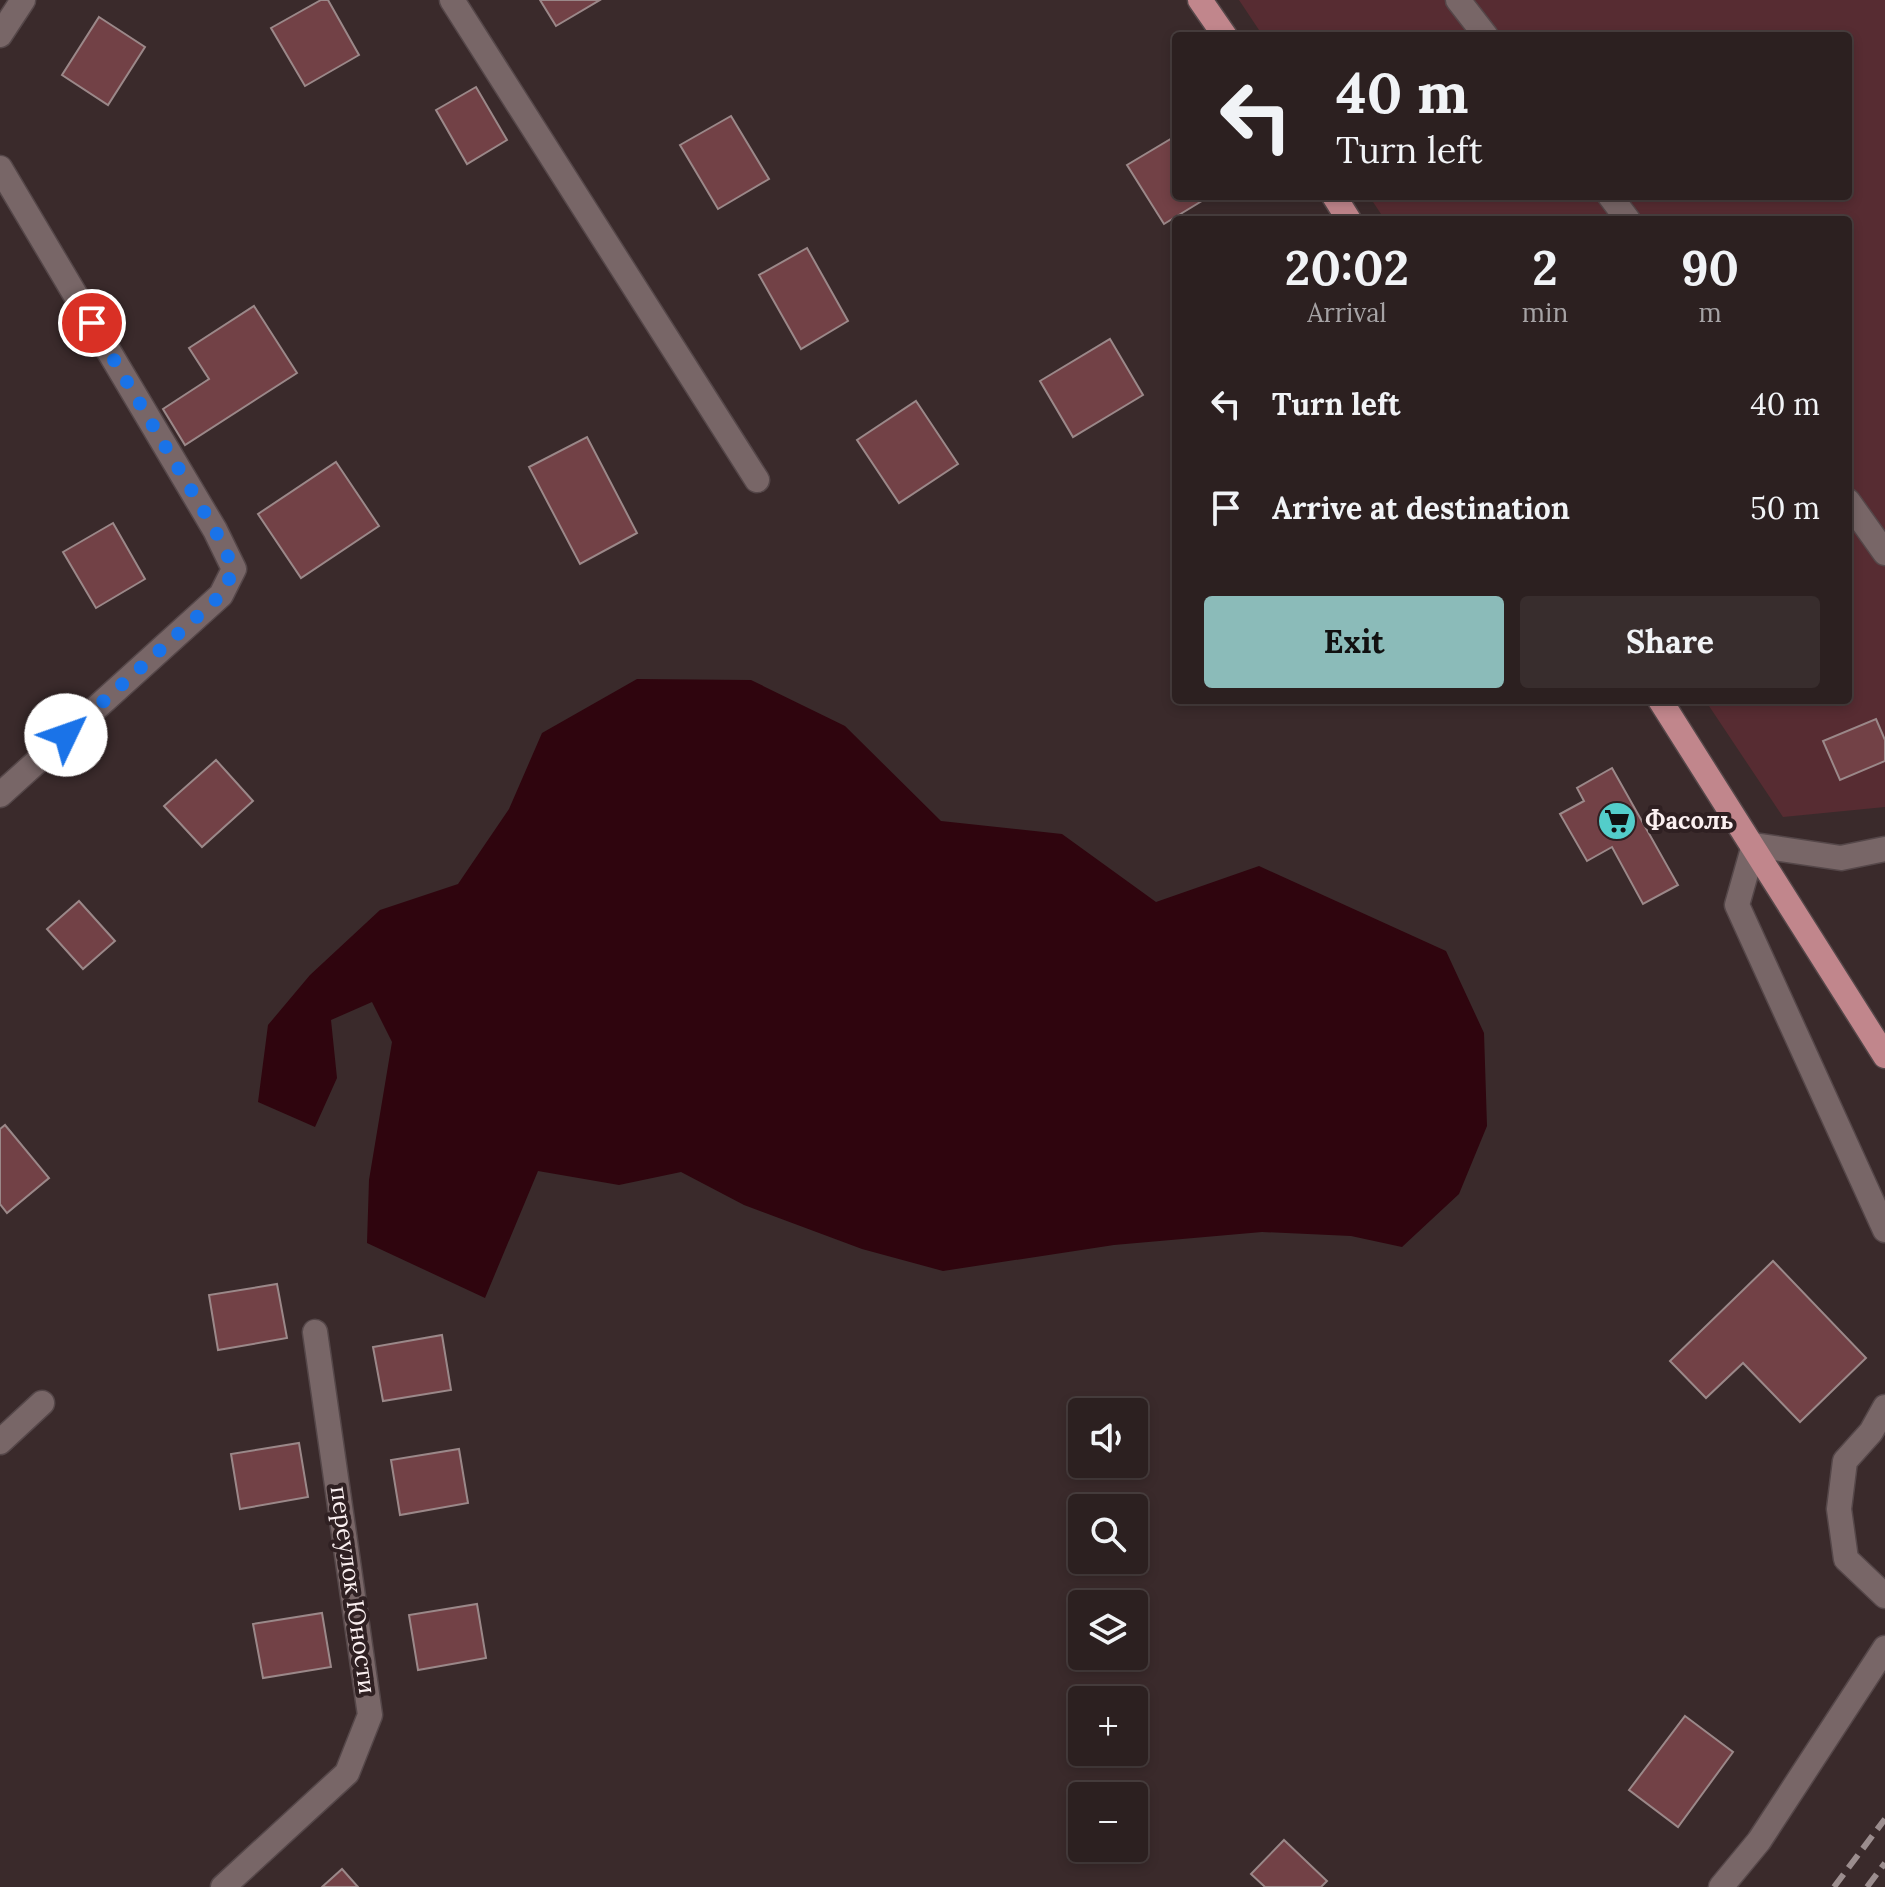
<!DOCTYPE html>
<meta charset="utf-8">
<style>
:root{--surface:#2c2020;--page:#382d2d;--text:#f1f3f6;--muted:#a6a3a5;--line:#483e3e;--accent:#8bbbb9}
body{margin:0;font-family:Lora,serif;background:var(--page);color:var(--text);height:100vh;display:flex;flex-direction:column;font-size:30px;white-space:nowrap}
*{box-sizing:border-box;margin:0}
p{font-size:26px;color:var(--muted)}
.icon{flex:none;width:44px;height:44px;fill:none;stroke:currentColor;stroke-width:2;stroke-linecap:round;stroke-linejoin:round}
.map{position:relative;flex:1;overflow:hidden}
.details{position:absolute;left:1172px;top:216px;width:680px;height:488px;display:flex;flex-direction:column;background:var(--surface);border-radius:8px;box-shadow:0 4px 12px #0003,0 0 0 2px var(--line)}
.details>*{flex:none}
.banner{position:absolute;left:1172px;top:32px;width:680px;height:168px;border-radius:8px;box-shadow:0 4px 12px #0003,0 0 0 2px var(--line);background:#2c2020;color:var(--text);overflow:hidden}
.tools{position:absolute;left:1068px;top:1398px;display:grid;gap:16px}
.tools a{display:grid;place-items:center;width:80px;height:80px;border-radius:8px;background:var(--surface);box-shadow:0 4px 12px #0003,0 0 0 2px var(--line);font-size:40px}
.pin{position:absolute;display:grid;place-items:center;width:68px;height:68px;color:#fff;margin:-34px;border:4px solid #fff;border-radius:50%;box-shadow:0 2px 8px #0007}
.me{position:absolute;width:88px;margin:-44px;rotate:48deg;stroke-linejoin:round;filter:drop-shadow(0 0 6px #0008)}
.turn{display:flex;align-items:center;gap:28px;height:168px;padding:0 32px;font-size:36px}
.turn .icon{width:104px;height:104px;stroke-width:2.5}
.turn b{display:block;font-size:56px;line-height:68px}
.eta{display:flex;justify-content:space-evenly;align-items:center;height:136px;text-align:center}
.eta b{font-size:48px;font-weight:700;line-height:56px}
.action{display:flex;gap:16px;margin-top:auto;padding:16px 32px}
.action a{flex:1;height:92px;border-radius:8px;background:var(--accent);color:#111;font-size:32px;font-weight:700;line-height:92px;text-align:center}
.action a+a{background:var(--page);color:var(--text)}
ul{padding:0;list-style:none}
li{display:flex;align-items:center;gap:24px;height:104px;padding:0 32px}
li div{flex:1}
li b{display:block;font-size:30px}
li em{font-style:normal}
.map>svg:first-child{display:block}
</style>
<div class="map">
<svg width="1885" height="1887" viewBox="0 0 1885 1887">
<rect width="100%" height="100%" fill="#3a2a2b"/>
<polygon fill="#572c32" points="1239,0 1885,0 1885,807 1783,817 1705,700 1848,700 1848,220 1385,220 1369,196 1848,196 1848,36 1263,36"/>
<polygon fill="#2f050e" points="637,679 751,680 845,726 941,821 1062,834 1156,902 1259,866 1446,951 1484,1033 1487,1126 1459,1194 1402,1247 1351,1236 1262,1232 1114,1245 943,1271 862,1249 744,1205 681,1172 619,1185 538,1171 485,1298 367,1243 369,1180 392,1042 372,1002 331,1020 337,1078 315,1127 258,1102 268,1025 310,975 380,910 458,884 509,809 542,733"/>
<g fill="#724146" stroke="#9b8889" stroke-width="2">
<polygon points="321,0 328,0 359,55 305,86 271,28"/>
<polygon points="540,0 600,0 556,26"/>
<polygon points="99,17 145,47 108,105 62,75"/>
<polygon points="476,87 507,140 467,164 436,110"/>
<polygon points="731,116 769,179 718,209 680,145"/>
<polygon points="1174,137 1176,196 1210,196 1164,224 1127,165"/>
<polygon points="807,248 848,321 801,349 759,275"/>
<polygon points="254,306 297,373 185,445 163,409 209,379 189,348"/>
<polygon points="1110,339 1143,395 1073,437 1040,381"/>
<polygon points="916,401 958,464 899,503 857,440"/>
<polygon points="587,437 637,533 580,564 529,467"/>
<polygon points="336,462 379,526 301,578 258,514"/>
<polygon points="113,523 145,579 96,608 63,552"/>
<polygon points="1876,719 1885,740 1885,761 1840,780 1823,741"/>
<polygon points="216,760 253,801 202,847 164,806"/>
<polygon points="1612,768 1678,885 1643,904 1612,847 1587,861 1560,814 1584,801 1577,788"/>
<polygon points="79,901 115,941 83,969 47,929"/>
<polygon points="5,1125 49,1178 7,1213 0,1204 0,1129"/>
<polygon points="1773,1261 1866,1358 1800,1422 1743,1363 1706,1398 1670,1361"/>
<polygon points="277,1284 287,1338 218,1350 209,1295"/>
<polygon points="442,1335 451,1390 383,1401 373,1347"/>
<polygon points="299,1443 308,1497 240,1509 231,1454"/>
<polygon points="459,1449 468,1503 400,1515 391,1460"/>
<polygon points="477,1604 486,1658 418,1670 409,1615"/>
<polygon points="322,1613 331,1667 263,1678 253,1624"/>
<polygon points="1685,1716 1733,1752 1678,1827 1629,1790"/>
<polygon points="1284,1840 1327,1881 1321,1887 1265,1887 1251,1874"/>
<polygon points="342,1869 358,1887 322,1887"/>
</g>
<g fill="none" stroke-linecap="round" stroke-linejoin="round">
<g stroke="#554749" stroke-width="27">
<g id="minor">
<polyline points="452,0 757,480"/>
<polyline points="1458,0 1486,36"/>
<polyline points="0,35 23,0"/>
<polyline points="0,168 215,530 234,569 221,595 0,795"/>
<polyline points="1610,196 1628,220"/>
<polyline points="1848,501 1885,553"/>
<polyline points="1885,849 1841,858 1754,845 1737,905 1885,1230"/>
<polyline points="1885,1407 1871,1432 1845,1461 1839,1509 1846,1559 1885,1596"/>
<polyline points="0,1442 42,1403"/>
<polyline points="223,1887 347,1773 370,1715 315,1332"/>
<polyline points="1721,1887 1759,1841 1885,1648"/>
</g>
</g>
<g stroke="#554749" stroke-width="27">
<g id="major">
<polyline points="1200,0 1225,36"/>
<polyline points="1334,196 1349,220"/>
<polyline points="1660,700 1885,1056"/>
</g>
</g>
<use href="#minor" stroke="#786667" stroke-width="24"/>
<use href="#major" stroke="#c1868c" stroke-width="24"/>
<g stroke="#9b8d8e" stroke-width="6" stroke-dasharray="16 8" stroke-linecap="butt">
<polyline points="1834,1887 1885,1819"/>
<polyline points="1867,1887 1885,1863"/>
</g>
</g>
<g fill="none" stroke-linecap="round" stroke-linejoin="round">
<polyline stroke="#1a73e8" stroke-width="14" stroke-dasharray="0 25.2" points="66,735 221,595 234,569 215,530 92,323"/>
</g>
<defs>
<g id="supermarket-disc" transform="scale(2)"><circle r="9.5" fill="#53cdca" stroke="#2f2022"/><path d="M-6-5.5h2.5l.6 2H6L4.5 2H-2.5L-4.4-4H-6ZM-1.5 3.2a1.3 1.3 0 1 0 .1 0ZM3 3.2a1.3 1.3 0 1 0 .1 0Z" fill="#111"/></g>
</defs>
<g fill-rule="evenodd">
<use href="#supermarket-disc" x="1617" y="821"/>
</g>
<g text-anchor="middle" stroke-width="8" stroke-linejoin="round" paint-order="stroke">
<g font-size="24" font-weight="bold" fill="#fbf0f1" stroke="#2f2022" text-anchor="start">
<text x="1645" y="829">Фасоль</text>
</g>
<g font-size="24" fill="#fbf0f1" stroke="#2f2022">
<text transform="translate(353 1590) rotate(82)" y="8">переулок Юности</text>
</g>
</g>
</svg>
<div class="tools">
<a><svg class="icon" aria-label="sound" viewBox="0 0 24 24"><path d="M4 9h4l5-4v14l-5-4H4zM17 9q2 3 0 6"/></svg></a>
<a><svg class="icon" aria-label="search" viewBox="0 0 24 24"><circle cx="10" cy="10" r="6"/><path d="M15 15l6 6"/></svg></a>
<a><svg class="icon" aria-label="layers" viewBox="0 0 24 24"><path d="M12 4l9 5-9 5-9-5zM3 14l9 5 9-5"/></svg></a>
<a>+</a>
<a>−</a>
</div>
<div class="pin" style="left:92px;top:323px;background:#d93025"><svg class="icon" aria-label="arrive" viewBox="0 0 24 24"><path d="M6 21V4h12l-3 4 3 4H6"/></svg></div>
<svg class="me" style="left:66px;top:735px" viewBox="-20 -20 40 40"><circle r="19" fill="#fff"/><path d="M0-13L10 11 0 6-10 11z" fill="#1a73e8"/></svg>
<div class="banner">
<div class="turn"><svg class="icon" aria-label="left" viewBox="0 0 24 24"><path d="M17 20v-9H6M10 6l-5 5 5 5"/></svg><div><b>40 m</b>Turn left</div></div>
</div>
<section class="details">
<div class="eta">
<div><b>20:02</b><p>Arrival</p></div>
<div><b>2</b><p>min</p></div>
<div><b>90</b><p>m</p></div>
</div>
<ul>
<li><svg class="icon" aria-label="left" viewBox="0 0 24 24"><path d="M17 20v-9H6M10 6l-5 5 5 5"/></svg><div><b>Turn left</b></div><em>40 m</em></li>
<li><svg class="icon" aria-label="arrive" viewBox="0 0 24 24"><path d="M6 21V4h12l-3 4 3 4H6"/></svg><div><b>Arrive at destination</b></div><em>50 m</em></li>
</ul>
<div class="action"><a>Exit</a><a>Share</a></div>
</section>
</div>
